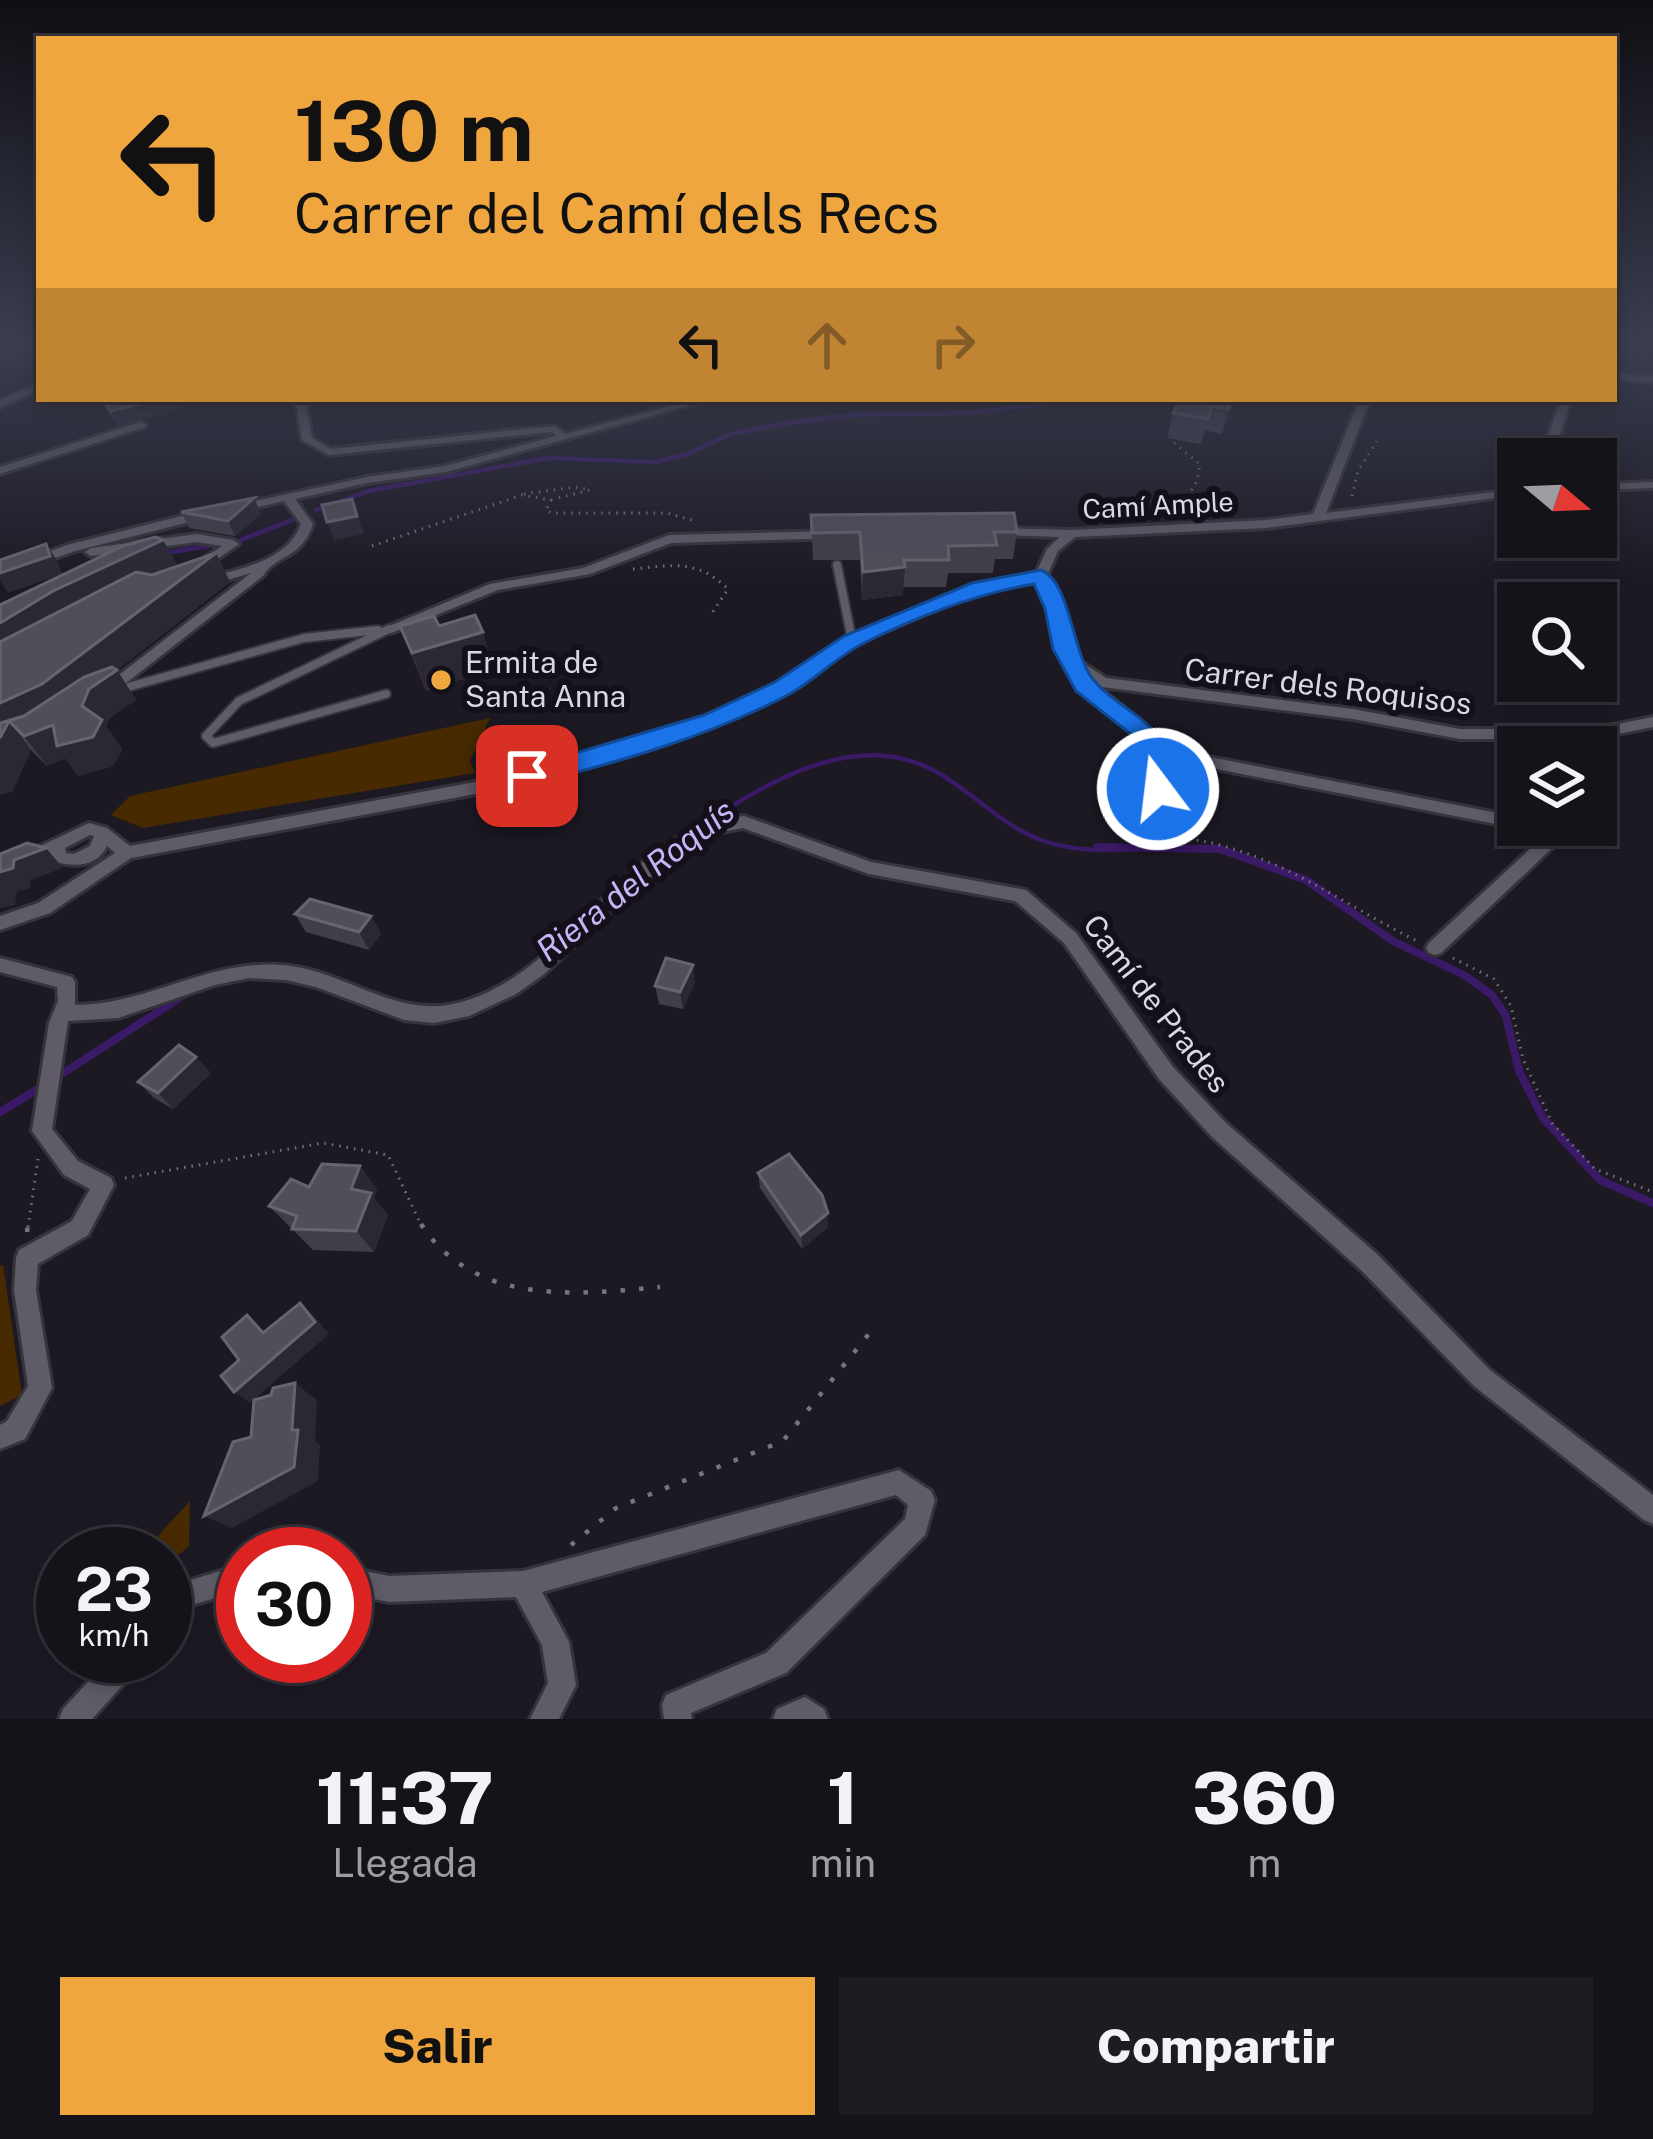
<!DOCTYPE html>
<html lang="es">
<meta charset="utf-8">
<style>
:root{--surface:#15131a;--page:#1e1c23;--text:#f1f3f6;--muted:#9d9ea2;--line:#343239;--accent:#f0a63f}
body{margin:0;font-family:"Public Sans",sans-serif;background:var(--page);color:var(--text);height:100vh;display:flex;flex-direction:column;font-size:45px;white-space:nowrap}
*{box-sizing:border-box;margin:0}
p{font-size:39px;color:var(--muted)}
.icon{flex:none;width:66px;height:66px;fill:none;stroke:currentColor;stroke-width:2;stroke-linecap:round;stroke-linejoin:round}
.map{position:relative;height:1719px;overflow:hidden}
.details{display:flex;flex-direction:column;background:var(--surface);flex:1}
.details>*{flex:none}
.top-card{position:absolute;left:36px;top:36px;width:1581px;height:366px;border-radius:0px;box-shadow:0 6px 18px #0003,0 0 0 3px var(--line);background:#f0a63f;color:#111;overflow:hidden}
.needle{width:78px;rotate:109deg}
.controls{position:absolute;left:1497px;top:438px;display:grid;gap:24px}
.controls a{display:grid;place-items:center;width:120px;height:120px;border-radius:0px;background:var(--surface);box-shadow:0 6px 18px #0003,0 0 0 3px var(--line);font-size:60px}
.speed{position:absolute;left:36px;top:1527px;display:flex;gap:24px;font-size:60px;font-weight:700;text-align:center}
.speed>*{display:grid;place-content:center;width:156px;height:156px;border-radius:50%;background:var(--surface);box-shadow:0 6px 18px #0003,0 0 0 3px var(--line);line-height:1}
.speed small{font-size:30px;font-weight:400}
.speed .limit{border:18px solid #d22;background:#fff;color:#111}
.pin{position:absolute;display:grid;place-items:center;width:102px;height:102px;color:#fff;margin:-51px;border-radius:24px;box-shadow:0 6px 18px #0006}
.me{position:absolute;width:132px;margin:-66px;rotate:345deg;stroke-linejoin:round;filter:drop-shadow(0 0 9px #0008)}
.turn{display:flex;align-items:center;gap:42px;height:252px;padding:0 60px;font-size:54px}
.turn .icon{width:156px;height:156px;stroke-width:2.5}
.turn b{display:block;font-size:84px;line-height:102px}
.lanes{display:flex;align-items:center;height:114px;padding:0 60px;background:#0003;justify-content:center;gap:60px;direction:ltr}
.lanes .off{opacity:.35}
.eta{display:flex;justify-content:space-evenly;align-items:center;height:204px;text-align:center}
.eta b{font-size:72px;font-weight:800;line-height:84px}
.button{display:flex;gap:24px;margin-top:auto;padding:24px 60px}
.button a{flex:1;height:138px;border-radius:0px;background:var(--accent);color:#111;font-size:48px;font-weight:800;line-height:138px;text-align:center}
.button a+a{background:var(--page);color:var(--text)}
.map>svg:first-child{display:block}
</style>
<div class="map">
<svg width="1653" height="1719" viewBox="0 0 1653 1719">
<rect width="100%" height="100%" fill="#1c1923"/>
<g fill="#472a00">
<polygon points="490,718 470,761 475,773 143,828 111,815 130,796"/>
<polygon points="3,1265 22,1395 0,1406 0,1266"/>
<polygon points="190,1501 189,1546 165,1567 165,1554 141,1554"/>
</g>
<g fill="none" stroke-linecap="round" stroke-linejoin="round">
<g stroke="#3a1966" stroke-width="4.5">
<polyline points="316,510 369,491 548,458 655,462 685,455 731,434 782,424 851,415 968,413 1084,399"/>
<polyline points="238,541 297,518"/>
<polyline points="165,553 221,544"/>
<path d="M696,830C754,789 842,735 917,763C962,779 996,824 1041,840C1098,861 1165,841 1224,850"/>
</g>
<g stroke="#3a1966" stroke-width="8">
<polyline points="1097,847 1220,849 1306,880 1393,941 1464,975 1492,995 1506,1016 1519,1071 1543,1118 1600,1180 1653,1203"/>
<polyline points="54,1079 184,995"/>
<polyline points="0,1112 43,1086"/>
</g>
<g stroke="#36343b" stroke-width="12">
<g id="lane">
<polyline points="837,565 852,640"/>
<polyline points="121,689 304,638 378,630"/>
<polyline points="386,694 213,743 206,736 239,701 389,629"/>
</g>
</g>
<g stroke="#36343b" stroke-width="6">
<g id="street">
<polygon points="1614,374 1653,376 1653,382 1614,380"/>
<polygon points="39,384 39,391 0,407 0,400"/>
<path d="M302,399H317L306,405L312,438L331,449L554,426L566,434L696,399H713L446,472L367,483L295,499L313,524C300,561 277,553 263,576L112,694H102L100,691L102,688L251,573L207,586L202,585V579C238,569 287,562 301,524L284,501L236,512L232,510V506L367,477L445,466L556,436L552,432L329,455L302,440L296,403Z"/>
<path d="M1360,399H1370L1326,513L1518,489V495L1266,528L1075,537L1058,551L1047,576L1063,609L1071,649L1077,659L1106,678L1353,709L1460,729H1592L1653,717V727L1592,739H1460L1353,719L1102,687L1088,679L1147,726L1158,747L1518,817V825L1566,827L1568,831L1566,835L1441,953L1435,955L1429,953L1426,948L1429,943L1546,834L1161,758L1166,789L1186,822L1184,826H1172L1150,789L1144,751L1136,733L1077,685L1057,649L1049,609L1037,581L982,590L857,643L788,691L718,724L614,760L486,792L131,858L50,913L0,930V916L38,903L115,853L107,846C97,868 72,867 52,861L50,855L0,878V865L89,823L107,828L130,846L486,780L606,751L708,718L778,685L847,637L974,584L1036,573L1047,549L1060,537L998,535L994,534V528L1072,530L1266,520L1313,514ZM90,835L94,836L90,846L74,854L66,853L65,848Z"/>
<polygon points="1561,399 1571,399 1552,459 1540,459"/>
<polygon points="141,422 146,425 145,427 0,474 0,467"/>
<polygon points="1653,482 1653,488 1596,490 1596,484"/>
<polygon points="205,510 209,511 209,517 75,551 0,578 0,570 67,545"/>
<polygon points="834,531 840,535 838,538 671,543 590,574 498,590 394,632 389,633 382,629 490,584 583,568 669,535"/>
<polygon points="197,534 233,540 239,544 200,571 196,570 196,564 222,546 197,542 91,556 85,552 91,548"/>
<path d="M744,816L871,862L1026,890L1076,933L1173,1067L1226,1123L1377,1254L1490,1370L1653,1495V1524L1644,1520L1474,1386L1361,1270L1212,1137L1159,1079L1064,943L1015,901L869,874L743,828L717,833L689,846L629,894L543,975L516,994L469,1016L434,1023L404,1020L316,987L286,980L249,978L215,985L118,1018L68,1021L52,1129L78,1161L111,1178L114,1185L88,1235L38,1264L36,1290L52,1388L25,1439L0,1449V1425L7,1421L28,1386L14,1290L16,1258L19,1250L72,1221L90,1189L64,1175L32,1131L49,1023L58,1001L57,987L0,972V958L72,977L75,982V1005C147,1005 207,960 280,965C345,968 397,1023 465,1001C562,971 613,859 708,823C719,819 732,818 744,816Z"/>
<polygon points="899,1470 931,1491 935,1500 925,1535 786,1673 691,1713 692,1719 664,1719 662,1705 666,1695 766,1653 905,1519 908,1505 896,1495 542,1592 569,1642 576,1685 559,1719 530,1719 548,1683 542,1645 516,1597 389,1602 345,1593 345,1567 389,1576 523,1571"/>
<polygon points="243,1564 243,1590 195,1604 174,1626 165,1630 165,1597 178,1584"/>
<polygon points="112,1656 144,1656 140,1666 92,1719 59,1719 63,1709"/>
<polygon points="805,1697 824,1709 828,1719 773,1719 777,1709"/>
</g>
</g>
<g stroke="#76747c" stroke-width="3" stroke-dasharray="1.5 6" stroke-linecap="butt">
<polyline points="1174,443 1200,464 1197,481 1179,511"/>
<polyline points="524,494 575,487 590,490 554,499"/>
<polyline points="1352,496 1358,471 1377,441"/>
<polyline points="372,546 522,495 551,500 546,510 551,513 667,513 695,521"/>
<path d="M633,569C673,565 697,559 728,589L712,613"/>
<path d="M1185,833L1189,839C1276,851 1340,903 1417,941"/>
<polyline points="1453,958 1494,979 1511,1006 1523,1059 1552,1123 1595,1169 1653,1192"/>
<polyline points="125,1178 323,1143 388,1155 422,1227"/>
<polyline points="28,1227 38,1159"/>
</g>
<g stroke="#76747c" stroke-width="4.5" stroke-dasharray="4.5 14" stroke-linecap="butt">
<path d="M421,1224C474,1306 575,1295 660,1287"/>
<polyline points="27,1232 28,1224"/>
<polyline points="571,1545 616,1508 783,1441 872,1330"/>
</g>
<use href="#lane" stroke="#5f5c68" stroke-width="8"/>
<use href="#street" fill="#5f5c68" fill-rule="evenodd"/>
</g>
<g fill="#413e48">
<polygon points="99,399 178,399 182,409 118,425"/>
<polygon points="1181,399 1237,399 1221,434 1205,430 1201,444 1167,438 1173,413"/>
<polygon points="181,512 261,514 235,536 189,528"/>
<polygon points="811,515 1017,532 1013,559 995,559 993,573 948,573 946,587 903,587 903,595 862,600 860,560 813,560"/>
<polygon points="216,553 230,582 117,670 136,700 109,718 106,726 122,749 113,766 78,776 65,758 47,766 31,750 12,792 0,605 178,566"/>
<polygon points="400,626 439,626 494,669 426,691"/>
<polygon points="295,914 371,916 381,934 369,950 306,932"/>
<polygon points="695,982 683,1009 659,1004 655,986"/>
<polygon points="211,1073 173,1109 154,1098 138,1082"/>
<polygon points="758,1173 828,1227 802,1249 760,1188"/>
<polygon points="309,1187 377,1189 374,1198 388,1215 374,1252 313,1250 269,1206"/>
</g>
<g fill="#2b2833">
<polygon points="160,399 178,399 182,409 118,425 111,411"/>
<polygon points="1233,399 1237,399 1221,434 1228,409"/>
<polygon points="254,498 261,514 235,536 228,521"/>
<polygon points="352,499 364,534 334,540 327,522"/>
<polygon points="163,540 179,568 0,666 0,623 53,591"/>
<polygon points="46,544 58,562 62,574 8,593 0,581 0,573"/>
<polygon points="216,553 230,582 117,670 136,700 109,718 106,726 122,749 113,766 78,776 65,758 47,766 24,736 53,725 97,729 9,721 31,750 12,792 0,795 0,703"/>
<polygon points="905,567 903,595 862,600 863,572"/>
<polygon points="483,632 494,669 426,691 412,653"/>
<polygon points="46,848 63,868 31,880 30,888 17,892 15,905 0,908 0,872 14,860"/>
<polygon points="371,916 381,934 369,950 359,932"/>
<polygon points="693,965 695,982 683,1009 680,992"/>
<polygon points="196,1057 211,1073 173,1109 158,1093"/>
<polygon points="360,1166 377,1189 374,1198 388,1215 374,1252 356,1231 351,1189"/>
<polygon points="828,1213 828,1227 802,1249 801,1235"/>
<polygon points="300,1303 314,1316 329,1334 250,1403 234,1392"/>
<polygon points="295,1383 317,1400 315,1441 320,1445 318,1481 232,1528 204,1516 292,1430"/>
</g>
<g fill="#514e59" stroke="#67646e" stroke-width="3">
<polygon points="102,399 160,399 111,411"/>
<polygon points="1181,399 1233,399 1228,409 1212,406 1208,419 1173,413"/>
<polygon points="254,498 228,521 181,512"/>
<polygon points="352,499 357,516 327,522 322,505"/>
<polygon points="1014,513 1017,532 994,532 997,545 948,546 949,560 904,560 905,567 863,572 860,532 812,533 811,515"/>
<polygon points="155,537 163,540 53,591 0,623 0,605 123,546"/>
<polygon points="46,544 50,556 0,573 0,560"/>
<polygon points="216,553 42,684 0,703 0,642 136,572 152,575"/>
<polygon points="475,615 483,632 412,653 400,626 434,616 439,626"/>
<polygon points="112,667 117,670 89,689 82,706 102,720 93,737 57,746 53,725 24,736 9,721 0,738 0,723 24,716 84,677"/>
<polygon points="27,843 46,848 14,860 13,868 0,872 0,854"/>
<polygon points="310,899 371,916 359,932 295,914"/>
<polygon points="666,958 693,965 680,992 655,986"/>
<polygon points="179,1045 196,1057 158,1093 138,1082"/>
<polygon points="789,1154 822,1195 828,1213 801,1235 758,1173"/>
<polygon points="322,1164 360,1166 351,1189 371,1193 356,1231 292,1229 297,1216 269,1206 291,1179 309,1187"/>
<polygon points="300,1303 315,1322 234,1392 221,1376 239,1360 222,1337 247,1315 263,1333"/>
<polygon points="295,1383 292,1430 298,1430 294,1467 204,1516 233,1442 251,1437 254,1400 271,1395 273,1388"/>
</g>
<linearGradient id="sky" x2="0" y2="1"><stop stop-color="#0f0e13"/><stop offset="0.59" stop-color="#3a3e50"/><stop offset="1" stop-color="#3a3e50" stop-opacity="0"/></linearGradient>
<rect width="1653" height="583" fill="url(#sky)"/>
<path fill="#1a73e8" stroke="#114b97" stroke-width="3" d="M1041,570C1070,581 1072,651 1092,678C1121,715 1159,712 1168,769C1169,780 1171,786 1167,796H1149L1132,735L1076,691L1053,649L1045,609L1034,584C975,594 916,617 862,644C835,658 813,682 786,696C704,738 616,763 527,785L514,776L518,770L704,715L775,682L844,636L972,583Z"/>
<circle fill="#f0a63f" stroke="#13101a" stroke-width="4.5" cx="441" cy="680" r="12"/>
<g text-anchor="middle" stroke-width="12" stroke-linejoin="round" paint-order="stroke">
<g font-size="27" fill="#dbd9e0" stroke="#13101a">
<text transform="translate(1158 506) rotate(-3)" y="9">Camí Ample</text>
</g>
<g font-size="30" fill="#dbd9e0" stroke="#13101a" text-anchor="start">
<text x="465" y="673">Ermita de<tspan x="465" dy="34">Santa Anna</tspan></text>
</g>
<g font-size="30" fill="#dbd9e0" stroke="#13101a">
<text transform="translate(1328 687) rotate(7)" y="10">Carrer dels Roquisos</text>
<text transform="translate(1156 1004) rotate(52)" y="10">Camí de Prades</text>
</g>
<g font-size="33" font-style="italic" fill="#c8b3f6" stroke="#13101a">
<text transform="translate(635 880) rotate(-38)" y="12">Riera del Roquís</text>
</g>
</g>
</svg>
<div class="controls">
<a><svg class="needle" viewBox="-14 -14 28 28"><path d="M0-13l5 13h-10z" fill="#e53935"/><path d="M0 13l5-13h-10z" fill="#9d9ea2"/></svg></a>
<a><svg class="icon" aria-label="search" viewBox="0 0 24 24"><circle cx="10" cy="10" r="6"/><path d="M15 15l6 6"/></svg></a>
<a><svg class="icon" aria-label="layers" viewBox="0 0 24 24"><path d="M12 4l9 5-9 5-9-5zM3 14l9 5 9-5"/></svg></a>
</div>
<div class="speed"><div>23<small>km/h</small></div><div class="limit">30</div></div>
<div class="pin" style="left:527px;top:776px;background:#d93025"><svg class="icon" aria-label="arrive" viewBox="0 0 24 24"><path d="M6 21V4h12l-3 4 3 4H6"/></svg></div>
<svg class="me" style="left:1158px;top:789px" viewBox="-20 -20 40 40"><circle r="17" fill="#1a73e8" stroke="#fff" stroke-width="3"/><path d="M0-11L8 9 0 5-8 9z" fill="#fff"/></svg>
<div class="top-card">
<div class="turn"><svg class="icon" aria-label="left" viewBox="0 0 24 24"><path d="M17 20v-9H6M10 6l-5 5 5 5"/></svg><div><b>130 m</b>Carrer del Camí dels Recs</div></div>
<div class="lanes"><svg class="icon" aria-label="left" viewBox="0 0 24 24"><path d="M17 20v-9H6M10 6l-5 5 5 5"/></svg><svg class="icon off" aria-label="ahead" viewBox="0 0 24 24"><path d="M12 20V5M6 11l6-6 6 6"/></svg><svg class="icon off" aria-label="right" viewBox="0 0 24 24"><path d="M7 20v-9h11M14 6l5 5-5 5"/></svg></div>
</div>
</div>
<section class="details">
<div class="eta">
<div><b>11:37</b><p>Llegada</p></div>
<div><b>1</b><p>min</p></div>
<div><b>360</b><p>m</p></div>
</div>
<div class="button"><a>Salir</a><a>Compartir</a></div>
</section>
